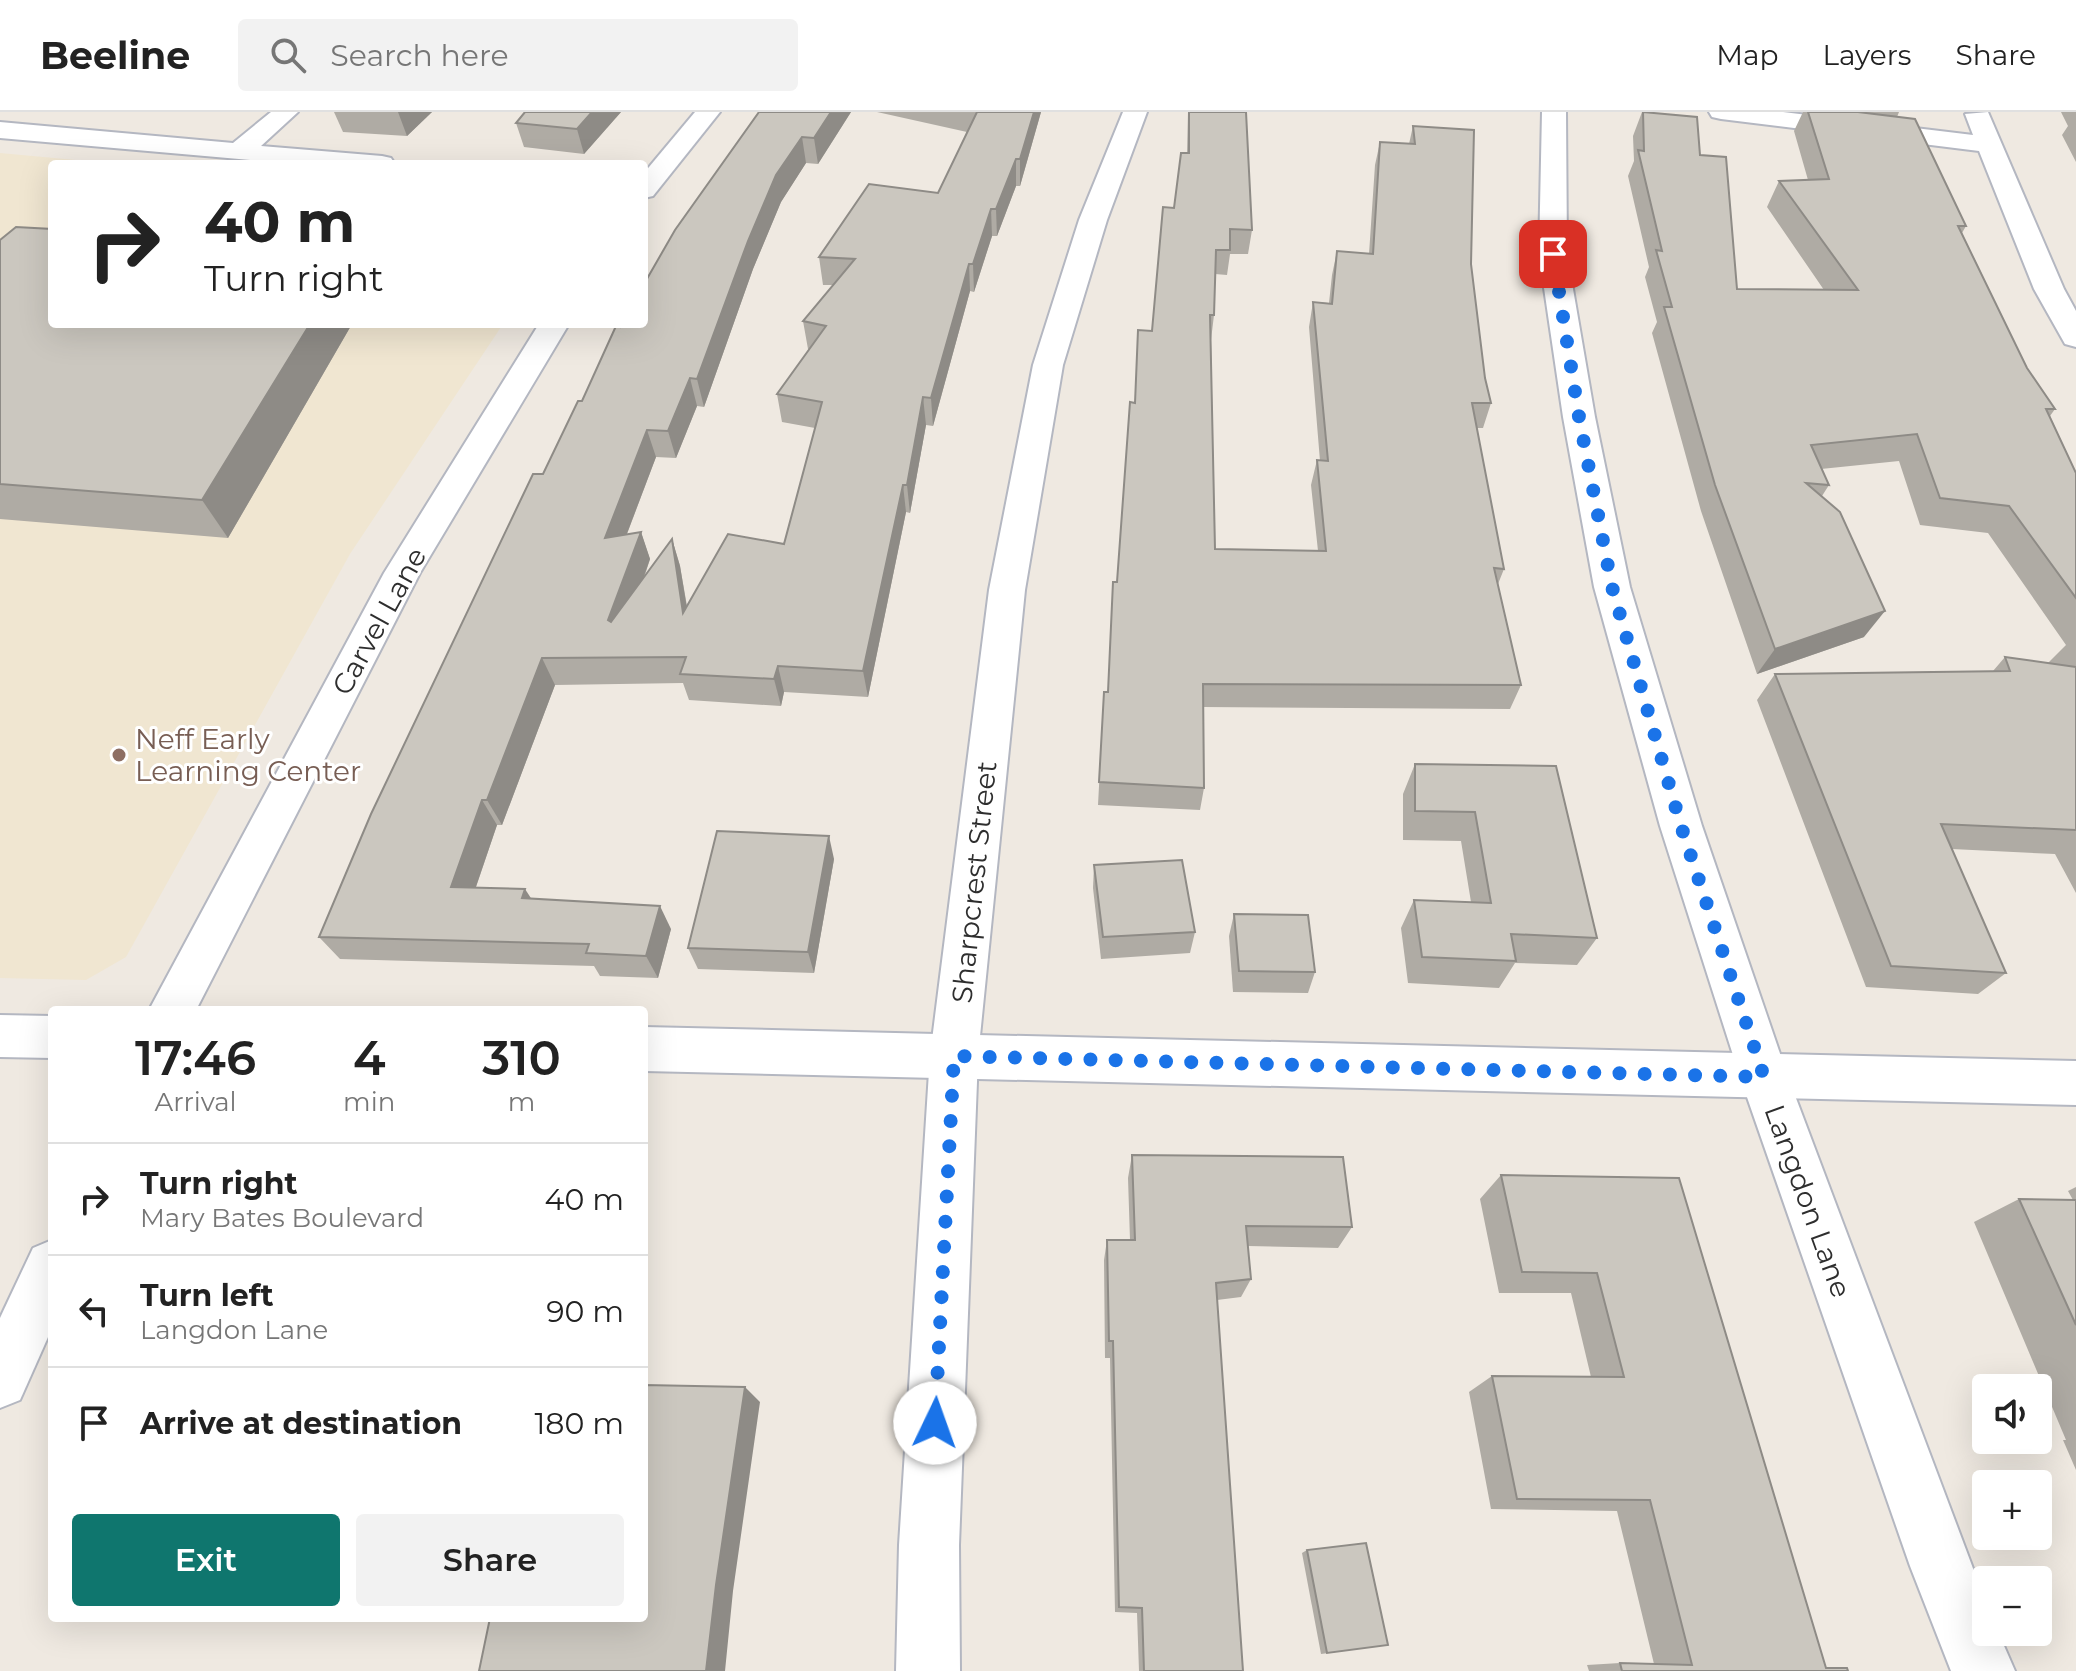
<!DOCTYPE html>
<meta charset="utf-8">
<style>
:root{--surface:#fff;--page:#f2f2f2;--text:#222;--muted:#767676;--line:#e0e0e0;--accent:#0f766e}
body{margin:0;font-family:Montserrat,sans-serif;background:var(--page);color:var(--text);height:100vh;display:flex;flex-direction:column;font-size:30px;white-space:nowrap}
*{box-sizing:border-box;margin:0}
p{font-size:26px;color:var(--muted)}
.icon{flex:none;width:44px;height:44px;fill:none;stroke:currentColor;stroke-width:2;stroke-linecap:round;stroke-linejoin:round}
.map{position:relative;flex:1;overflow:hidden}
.details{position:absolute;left:48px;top:894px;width:600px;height:616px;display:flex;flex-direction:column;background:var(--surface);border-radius:8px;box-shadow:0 8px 32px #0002}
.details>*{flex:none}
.hud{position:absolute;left:48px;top:48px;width:600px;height:168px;border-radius:8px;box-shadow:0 8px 32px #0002;background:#fff;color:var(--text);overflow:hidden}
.tools{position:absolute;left:1972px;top:1262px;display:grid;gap:16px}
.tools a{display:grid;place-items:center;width:80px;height:80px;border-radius:8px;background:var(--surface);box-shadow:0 8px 32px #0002;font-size:40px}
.pin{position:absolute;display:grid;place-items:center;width:68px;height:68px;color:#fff;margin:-34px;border-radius:16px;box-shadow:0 4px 12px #0006}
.me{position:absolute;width:88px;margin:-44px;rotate:3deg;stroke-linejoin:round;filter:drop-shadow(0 0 6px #0008)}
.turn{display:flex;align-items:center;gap:28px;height:168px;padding:0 24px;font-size:36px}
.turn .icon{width:104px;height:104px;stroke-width:2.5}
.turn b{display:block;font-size:56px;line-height:68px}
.eta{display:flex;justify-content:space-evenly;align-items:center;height:136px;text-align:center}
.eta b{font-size:48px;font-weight:600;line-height:56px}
.cta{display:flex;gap:16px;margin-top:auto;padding:16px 24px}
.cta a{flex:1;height:92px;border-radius:8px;background:var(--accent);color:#fff;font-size:32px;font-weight:600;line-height:92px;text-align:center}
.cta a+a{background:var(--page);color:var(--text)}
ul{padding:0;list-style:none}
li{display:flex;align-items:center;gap:24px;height:112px;padding:0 24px;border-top:2px solid var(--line)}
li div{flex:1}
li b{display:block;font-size:30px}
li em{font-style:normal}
header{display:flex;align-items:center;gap:48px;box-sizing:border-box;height:112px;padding:0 40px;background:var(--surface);border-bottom:2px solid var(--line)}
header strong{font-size:38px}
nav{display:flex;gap:44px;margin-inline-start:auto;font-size:28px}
.search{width:560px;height:72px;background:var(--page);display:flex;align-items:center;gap:20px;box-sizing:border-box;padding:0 28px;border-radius:8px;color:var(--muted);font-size:30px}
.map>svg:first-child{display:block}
</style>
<header>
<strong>Beeline</strong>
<div class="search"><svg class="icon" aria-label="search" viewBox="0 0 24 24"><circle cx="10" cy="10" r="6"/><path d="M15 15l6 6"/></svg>Search here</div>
<nav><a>Map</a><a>Layers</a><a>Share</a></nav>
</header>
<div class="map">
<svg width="2076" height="1559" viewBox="0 0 2076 1559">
<rect width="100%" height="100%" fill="#efe9e1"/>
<polygon fill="#f0e6d1" points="0,41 119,52 52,52 52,212 503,212 350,442 126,845 86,868 0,866"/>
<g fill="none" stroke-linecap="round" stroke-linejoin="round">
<g stroke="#b4b7c1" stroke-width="4">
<g id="street">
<polygon points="271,0 298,0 261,34 382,44 391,46 395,52 295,52 0,26 0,10 233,31"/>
<polygon points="1123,0 1147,0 1107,108 1063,253 1025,478 978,944 959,1433 960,1559 896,1559 899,1433 930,944 989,478 1033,253 1079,108"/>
<polygon points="1542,0 1566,0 1567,142 1595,305 1630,475 1702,714 1788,965 1986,1491 1986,1520 1998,1520 2015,1559 1951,1559 1910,1454 1740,965 1660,714 1594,475 1563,305 1539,142"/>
<polygon points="1709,0 1783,0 1973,23 1965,2 1988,0 2064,177 2076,199 2076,235 2065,232 2034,177 1979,39 1721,7 1712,5"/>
</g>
</g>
<g stroke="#b4b7c1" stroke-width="4">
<g id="secondary">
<polygon points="695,0 720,0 653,84 644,86 644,61"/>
<polygon points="539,212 569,212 420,461 196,898 149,898 384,461"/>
<polygon points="0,903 52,904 52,946 0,945"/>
<polygon points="644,915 2076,949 2076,993 644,959"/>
<polygon points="52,1128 52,1216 20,1288 0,1296 0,1206 33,1136"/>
</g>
</g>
<use href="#street" fill="#fff" fill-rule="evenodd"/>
<use href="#secondary" fill="#fff" fill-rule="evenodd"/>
</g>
<g fill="#afaba4">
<polygon points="334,0 432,0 407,24 343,20"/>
<polygon points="621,0 584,42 524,35 516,11"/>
<polygon points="759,0 851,0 818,52 806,51 781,90 753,157 704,295 697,294 676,346 656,345 627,422 641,420 650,447 644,466 672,427 680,454 687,494 784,432 815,316 782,310 777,282 810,237 808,237 803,209 833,173 823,173 819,145 938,81 967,20 877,0 1041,0 1020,74 1016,74 997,124 992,124 974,180 970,179 933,314 926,313 910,401 906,400 868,585 784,580 781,594 689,588 683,571 555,573 502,713 497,713 476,775 671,817 658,866 600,864 594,854 340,847 319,825 543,362 620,215"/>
<polygon points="1188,0 1252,118 1248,142 1230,142 1227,163 1215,162 1214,203 1211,228 1215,437 1318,439 1311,373 1317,348 1320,349 1309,215 1313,190 1329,191 1332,163 1337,139 1369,142 1375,53 1380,30 1409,32 1413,14 1471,152 1485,266 1491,291 1483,316 1477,316 1504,457 1498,472 1521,573 1510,597 1203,595 1204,676 1200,698 1098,693 1104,580 1108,580 1135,291 1138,218 1152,219 1187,41"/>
<polygon points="1642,0 1700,43 1737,177 1824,178 1767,95 1779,69 1808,68 1794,19 1803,0 1899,0 1897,5 1966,114 1962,121 2027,256 2055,297 2050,304 2076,361 2076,781 2055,742 1952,737 2006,861 1978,882 1866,875 1757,588 1775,562 1993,559 2005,545 2048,551 2066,533 1988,421 1920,413 1899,349 1821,357 1829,373 1822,384 1864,525 1757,562 1701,399 1652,221 1657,210 1645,165 1649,155 1628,64 1634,49 1633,24"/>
<polygon points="2061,0 2076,0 2076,50 2062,23 2068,14"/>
<polygon points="0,128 52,212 352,212 228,426 0,407"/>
<polygon points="1415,652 1556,654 1597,826 1577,853 1515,851 1499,876 1408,871 1401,816 1414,788 1471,790 1461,729 1403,728 1403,682"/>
<polygon points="834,747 814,861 698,857 688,836"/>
<polygon points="1094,753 1195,820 1190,841 1101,847 1093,776"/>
<polygon points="1234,802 1315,860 1308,881 1233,880 1229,824"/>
<polygon points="1132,1043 1352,1115 1338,1136 1248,1134 1251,1167 1241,1185 1217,1188 1243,1559 1139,1559 1137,1501 1115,1500 1110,1246 1105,1246 1104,1148 1107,1128 1130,1128 1128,1066"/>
<polygon points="1501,1063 1679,1066 1826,1556 1848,1559 1589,1559 1587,1553 1620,1551 1654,1552 1617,1399 1491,1397 1469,1280 1492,1264 1591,1265 1571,1181 1499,1181 1480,1087"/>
<polygon points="2076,1075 2076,1358 2063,1328 2066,1328 1974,1110 2019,1087 2073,1088 2068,1079"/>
<polygon points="1307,1438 1388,1533 1321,1542 1302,1441"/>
</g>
<g fill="#8e8b86">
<polygon points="398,0 432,0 407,24"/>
<polygon points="592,0 621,0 584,42 577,17"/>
<polygon points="831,0 851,0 818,52 814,26"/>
<polygon points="1034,0 1041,0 1020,74 1020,47"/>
<polygon points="802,25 806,51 781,90 753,157 704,295 697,267 748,129 776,63"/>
<polygon points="1016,47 1016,74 997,124 996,97"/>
<polygon points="991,97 992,124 974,180 973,152"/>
<polygon points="969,152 970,179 933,314 931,286"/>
<polygon points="310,212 352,212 228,426 202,388"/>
<polygon points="690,266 697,294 676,346 668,319"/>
<polygon points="923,285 926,313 910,401 907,373"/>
<polygon points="647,318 656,345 615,453 605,426"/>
<polygon points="903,373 906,400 868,585 863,559"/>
<polygon points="641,420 650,447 619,535 608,508"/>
<polygon points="672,427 680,454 692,527 683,501"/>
<polygon points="1885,499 1864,525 1757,562 1775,537"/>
<polygon points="542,546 555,573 502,713 487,688"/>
<polygon points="778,554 784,580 781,594 774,567"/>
<polygon points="482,688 497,713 468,798 451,775"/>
<polygon points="829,724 834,747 814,861 808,840"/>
<polygon points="525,777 540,800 522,786"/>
<polygon points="660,794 671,817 658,866 646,844"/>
<polygon points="745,1275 760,1290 733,1479 725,1559 706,1559 716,1473"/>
</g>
<g fill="#cbc7bf" stroke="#8e8b86" stroke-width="2">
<polygon points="525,0 592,0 577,17 516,11"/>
<polygon points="759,0 831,0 814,26 802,25 776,63 748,129 697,267 690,266 668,319 647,318 605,426 641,420 608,508 611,510 672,427 683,501 728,422 784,432 822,290 777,282 826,214 803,209 855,147 819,145 869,72 938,81 977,0 1034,0 1020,47 1016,47 996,97 991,97 973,152 969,152 931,286 923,285 907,373 903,373 863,559 778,554 774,567 680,562 686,545 542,546 487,688 482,688 451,775 525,777 522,786 660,794 646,844 586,841 589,832 319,825 371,702 533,362 543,362 578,289 582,289 616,214 620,215 621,212 644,212 644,172 675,118"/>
<polygon points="1189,0 1246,0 1252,118 1230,117 1230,138 1216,138 1214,203 1210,203 1215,437 1326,439 1317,348 1328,349 1313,190 1332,192 1337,139 1373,142 1380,30 1415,32 1413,14 1474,18 1471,152 1485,266 1491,291 1472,291 1504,457 1494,456 1521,573 1203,572 1204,676 1099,670 1104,580 1108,580 1113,470 1117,470 1130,290 1135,291 1138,218 1152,219 1163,95 1174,96 1181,41 1189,41"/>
<polygon points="1643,0 1697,5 1700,43 1726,45 1737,177 1858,178 1779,69 1829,67 1808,0 1858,0 1915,7 1966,114 1958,114 2027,256 2055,297 2046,297 2076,361 2076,486 2009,394 1940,386 1917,322 1811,333 1829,373 1806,371 1840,400 1885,499 1775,537 1715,373 1664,195 1672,195 1656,138 1662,139 1638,38 1644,39"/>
<polygon points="16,115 52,117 52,212 310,212 202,388 0,372 0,128"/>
<polygon points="2005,545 2076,555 2076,718 1941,712 2006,861 1891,854 1775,562 2010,559"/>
<polygon points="1415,652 1556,654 1597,826 1511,822 1516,849 1422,845 1414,788 1491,791 1475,700 1415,699"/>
<polygon points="717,719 829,724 808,840 688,836"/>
<polygon points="1182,748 1195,820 1103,825 1094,753"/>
<polygon points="1234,802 1308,803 1315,860 1239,859"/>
<polygon points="1132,1043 1343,1045 1352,1115 1246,1114 1251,1167 1216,1171 1243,1559 1144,1559 1142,1496 1119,1495 1113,1229 1109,1229 1107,1128 1135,1128"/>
<polygon points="1501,1063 1679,1066 1826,1556 1847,1556 1848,1559 1622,1559 1620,1551 1692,1553 1650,1388 1517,1387 1492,1264 1624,1265 1597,1161 1522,1160"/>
<polygon points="2019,1087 2076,1088 2076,1213"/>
<polygon points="644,1273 745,1275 716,1473 706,1559 479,1559 490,1506 644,1506"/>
<polygon points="1366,1431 1388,1533 1327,1541 1307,1438"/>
</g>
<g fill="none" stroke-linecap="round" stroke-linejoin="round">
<polyline stroke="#1a73e8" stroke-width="14" stroke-dasharray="0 25.2" points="935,1311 954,944 1764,965 1681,714 1612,475 1579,305 1553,142"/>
</g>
<circle fill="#8d6e63" stroke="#fff" stroke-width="3" cx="119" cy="643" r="8"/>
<g text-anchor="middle" stroke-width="6" stroke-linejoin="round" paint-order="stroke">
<g font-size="28" fill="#2e2e2e" stroke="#fff">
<text transform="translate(379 509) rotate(-61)" y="10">Carvel Lane</text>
<text transform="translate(974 770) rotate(-84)" y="10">Sharpcrest Street</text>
<text transform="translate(1808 1089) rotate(70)" y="10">Langdon Lane</text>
</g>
<g font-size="28" fill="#785e54" stroke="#fff" text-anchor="start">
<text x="135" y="637">Neff Early<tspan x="135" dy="32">Learning Center</tspan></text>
</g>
</g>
</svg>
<div class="tools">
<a><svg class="icon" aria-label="sound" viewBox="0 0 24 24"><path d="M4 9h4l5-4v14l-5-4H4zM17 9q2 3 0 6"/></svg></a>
<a>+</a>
<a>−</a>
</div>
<div class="pin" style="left:1553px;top:142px;background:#d93025"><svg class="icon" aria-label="arrive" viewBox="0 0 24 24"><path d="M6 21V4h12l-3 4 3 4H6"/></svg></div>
<svg class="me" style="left:935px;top:1311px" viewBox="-20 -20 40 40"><circle r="19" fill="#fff"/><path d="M0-13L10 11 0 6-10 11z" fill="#1a73e8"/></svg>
<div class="hud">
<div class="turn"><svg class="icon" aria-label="right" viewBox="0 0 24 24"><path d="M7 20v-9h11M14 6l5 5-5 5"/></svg><div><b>40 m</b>Turn right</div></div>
</div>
<section class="details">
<div class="eta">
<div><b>17:46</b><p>Arrival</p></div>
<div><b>4</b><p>min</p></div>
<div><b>310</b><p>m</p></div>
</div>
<ul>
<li><svg class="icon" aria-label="right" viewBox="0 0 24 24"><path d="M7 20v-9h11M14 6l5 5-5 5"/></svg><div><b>Turn right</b><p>Mary Bates Boulevard</p></div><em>40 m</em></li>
<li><svg class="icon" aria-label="left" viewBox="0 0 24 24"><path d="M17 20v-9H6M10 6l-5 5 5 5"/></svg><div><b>Turn left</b><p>Langdon Lane</p></div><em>90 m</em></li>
<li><svg class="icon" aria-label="arrive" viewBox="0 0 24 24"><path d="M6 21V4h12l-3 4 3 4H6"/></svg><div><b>Arrive at destination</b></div><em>180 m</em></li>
</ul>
<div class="cta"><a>Exit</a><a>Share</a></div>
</section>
</div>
